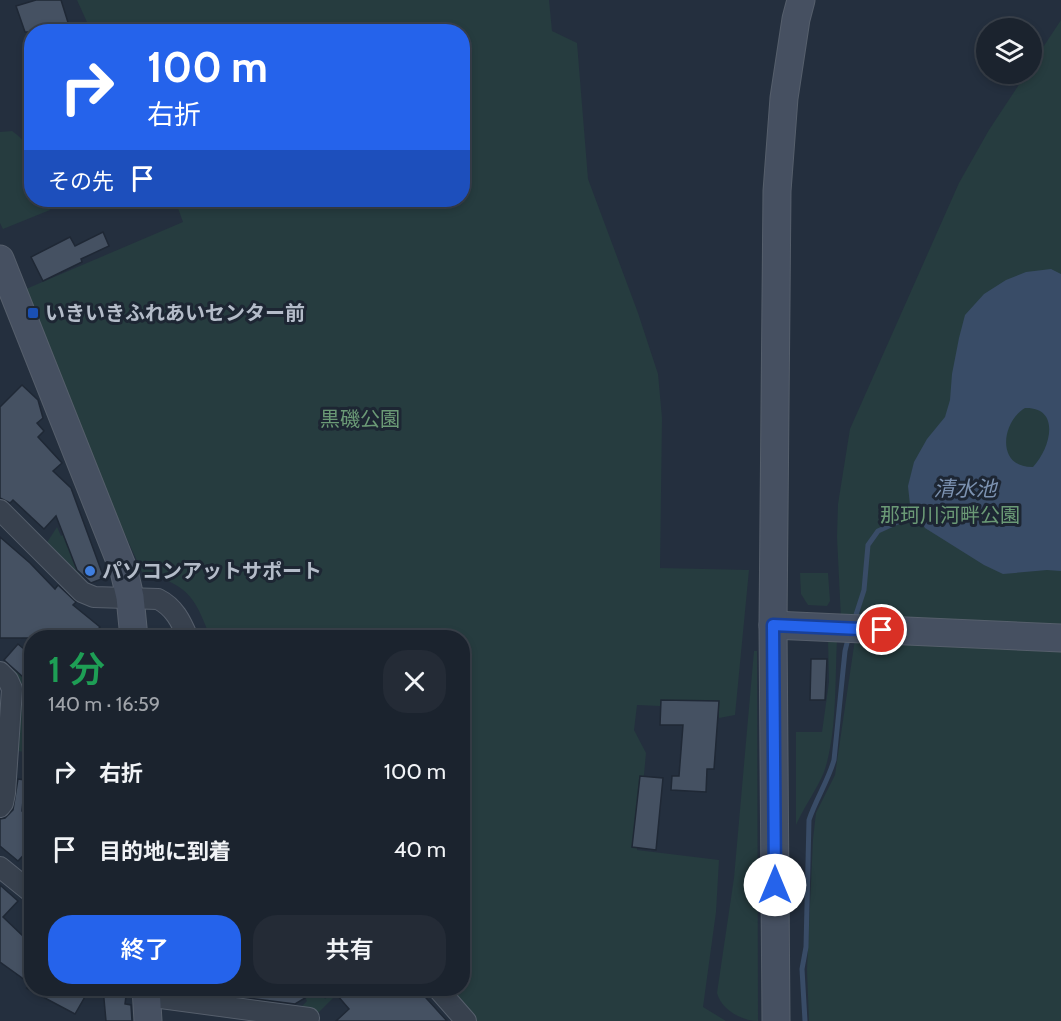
<!DOCTYPE html>
<html lang="ja">
<meta charset="utf-8">
<style>
:root{--surface:#1b232e;--page:#242b36;--text:#f1f3f6;--muted:#a0a4aa;--line:#39404a;--accent:#2563eb}
body{margin:0;font-family:Cabin,"Noto Sans JP",sans-serif;background:var(--page);color:var(--text);height:100vh;display:flex;flex-direction:column;font-size:22px;white-space:nowrap}
*{box-sizing:border-box;margin:0}
p{font-size:20px;color:var(--muted)}
.icon{flex:none;width:33px;height:33px;fill:none;stroke:currentColor;stroke-width:2;stroke-linecap:round;stroke-linejoin:round}
.map{position:relative;flex:1;overflow:hidden}
.panel{position:absolute;left:24px;top:630px;width:446px;height:366px;display:flex;flex-direction:column;background:var(--surface);border-radius:24px;box-shadow:0 3px 9px #0003,0 0 0 2px var(--line)}
.panel>*{flex:none}
.guide{position:absolute;left:24px;top:24px;width:446px;height:183px;border-radius:24px;box-shadow:0 3px 9px #0003,0 0 0 2px var(--line);background:#2563eb;color:#fff;overflow:hidden}
.buttons{position:absolute;left:976px;top:18px;display:grid;gap:12px}
.buttons a{display:grid;place-items:center;width:66px;height:66px;border-radius:50%;background:var(--surface);box-shadow:0 3px 9px #0003,0 0 0 2px var(--line);font-size:30px}
.pin{position:absolute;display:grid;place-items:center;width:51px;height:51px;color:#fff;margin:-26px;border:3px solid #fff;border-radius:50%;box-shadow:0 2px 6px #0007}
.me{position:absolute;width:66px;margin:-33px;rotate:0deg;stroke-linejoin:round;filter:drop-shadow(0 0 4px #0008)}
.turn{display:flex;align-items:center;gap:21px;height:126px;padding:0 24px;font-size:27px}
.turn .icon{width:78px;height:78px;stroke-width:2.5}
.turn b{display:block;font-size:42px;line-height:51px}
.then{display:flex;align-items:center;height:57px;padding:0 24px;background:#0003;gap:12px;font-size:22px}
.round{display:grid;place-items:center;flex:none;width:63px;height:63px;border-radius:24px;background:var(--page)}
.head{display:flex;align-items:center;justify-content:space-between;height:102px;padding:0 24px}
h1{font-size:36px;font-weight:600;line-height:45px;color:#1e9e55}
.button{display:flex;gap:12px;margin-top:auto;padding:12px 24px}
.button a{flex:1;height:69px;border-radius:24px;background:var(--accent);color:#fff;font-size:24px;font-weight:600;line-height:69px;text-align:center}
.button a+a{background:var(--page);color:var(--text)}
ul{padding:0;list-style:none}
li{display:flex;align-items:center;gap:18px;height:78px;padding:0 24px}
li div{flex:1}
li b{display:block;font-size:22px}
li em{font-style:normal}
.map>svg:first-child{display:block}
</style>
<div class="map">
<svg width="1061" height="1021" viewBox="0 0 1061 1021">
<rect width="100%" height="100%" fill="#242f3e"/>
<g fill="#263c3f">
<path d="M77,0H549L552,31L577,43L588,179L638,313L658,374L662,418L660,568L749,570L735,715L719,718V701L661,700L660,706L637,705L634,730L646,753L637,850L719,860L716,912L703,1007L726,1021H467L444,989L462,988V638L210,637C194,594 187,585 142,572L65,402L26,289L183,222L175,200H462V32L91,31Z"/>
<polygon points="1061,20 1061,1021 809,1021 807,970 813,839 816,813 835,775 855,639 841,619 837,537 838,504 850,429 959,183 989,130 1026,74 1032,74 1032,64"/>
<path d="M12,131C39,149 32,171 32,200H46L50,210L3,229L0,223V132Z"/>
<polygon points="57,527 61,536 63,535 76,566 79,567 85,585 46,544"/>
<polygon points="800,573 828,573 830,601 827,606 808,605 801,594"/>
<path d="M828,639H837C835,679 837,735 824,772C817,789 804,807 796,825V732H822L829,682Z"/>
<path d="M754,651H757L758,1021C741,1021 721,1009 717,993L734,878Z"/>
<polygon points="12,669 24,675 22,700 31,705 31,752 12,751 9,674"/>
<polygon points="317,989 325,999 337,989 342,989 317,1014 297,1011 307,1001 302,991"/>
</g>
<path fill="#394c67" fill-rule="evenodd" d="M1051,269L1061,274V571L1047,570L1003,574L984,565L925,528L910,505L908,486L914,462L927,439L945,417L950,400L952,374L959,338L965,315L984,294L1006,280L1026,272ZM1025,408C1061,407 1051,448 1033,467C996,468 1001,422 1025,408Z"/>
<g fill="none" stroke-linecap="round" stroke-linejoin="round">
<g stroke="#394c67" stroke-width="5">
<polyline points="854,621 864,590 868,545 878,531 915,514"/>
<path d="M805,1021L802,969L806,947L809,820C816,799 828,781 834,760L845,651L849,635"/>
</g>
</g>
<g fill="#455162" stroke="#1f2835" stroke-width="1.5">
<polygon points="36,0 61,0 71,32 25,32 16,6"/>
<polygon points="103,232 109,246 81,259 82,262 43,281 31,257 70,237 75,246"/>
<polygon points="22,385 38,400 43,418 37,423 44,431 38,437 62,463 53,471 71,488 104,578 91,583 77,570 56,516 44,529 13,500 10,503 0,498 0,407"/>
<polygon points="0,537 30,563 55,589 58,585 76,602 73,605 100,627 90,638 0,638"/>
<polygon points="18,644 32,656 32,685 4,660"/>
<polygon points="811,659 827,659 825,700 810,700"/>
<polygon points="661,700 719,701 714,769 707,769 706,792 671,790 672,776 679,776 683,725 660,725"/>
<polygon points="640,776 663,778 656,850 632,847"/>
<polygon points="18,779 25,780 22,811 27,816 23,819 32,827 32,846 18,861 0,846 0,819 5,818 13,810"/>
<polygon points="0,885 18,901 3,917 23,936 32,923 32,985 0,962"/>
<polygon points="26,988 90,988 75,1014"/>
<polygon points="103,988 127,988 125,1004 131,1005 132,1021 106,1021"/>
<polygon points="233,988 322,988 295,1004 232,996"/>
<polygon points="331,988 417,988 447,1021 336,1021 349,1009"/>
</g>
<g fill="none" stroke-linecap="round" stroke-linejoin="round">
<g stroke="#565f6c" stroke-width="22">
<g id="street">
<path d="M0,510L82,592L94,597L158,599C174,607 181,621 188,638"/>
<polyline points="0,672 8,680 12,689 5,793 3,803 0,807"/>
<polyline points="0,867 32,893"/>
<polyline points="437,988 466,1021"/>
<polyline points="146,996 309,1018"/>
</g>
</g>
<g stroke="#565f6c" stroke-width="29">
<g id="secondary">
<polyline points="0,259 124,571 130,597 134,638"/>
<polyline points="773,625 1061,638"/>
<polyline points="146,988 148,1021"/>
<polyline points="776,1021 773,625 777,191 784,98 796,19 801,0"/>
</g>
</g>
<use href="#street" stroke="#38414e" stroke-width="20"/>
<use href="#secondary" stroke="#465061" stroke-width="27"/>
</g>
<g fill="none" stroke-linecap="round" stroke-linejoin="round">
<g stroke="#184099" stroke-width="15">
<polyline id="route" points="775,885 773,625 882,630"/>
</g>
<use href="#route" stroke="#2563eb" stroke-width="10"/>
</g>
<rect fill="#1a4fb4" stroke="#1d2633" stroke-width="2" x="27" y="307" width="12" height="12" rx="3"/>
<circle fill="#3f7fe0" stroke="#1d2633" stroke-width="2" cx="90" cy="571" r="6"/>
<g text-anchor="middle" stroke-width="6" stroke-linejoin="round" paint-order="stroke">
<g font-size="20" font-weight="bold" fill="#b4bcc9" stroke="#1d2633" text-anchor="start">
<text x="45" y="320">いきいきふれあいセンター前</text>
<text x="102" y="578">パソコンアットサポート</text>
</g>
<g font-size="20" fill="#6b9a76" stroke="#1d2633">
<text x="360" y="426">黒磯公園</text>
<text x="950" y="522">那珂川河畔公園</text>
</g>
<g font-size="21" font-style="italic" fill="#7c92b1" stroke="#1d2633">
<text x="965" y="496">清水池</text>
</g>
</g>
</svg>
<div class="buttons">
<a><svg class="icon" aria-label="layers" viewBox="0 0 24 24"><path d="M12 4l9 5-9 5-9-5zM3 14l9 5 9-5"/></svg></a>
</div>
<div class="pin" style="left:882px;top:630px;background:#d93025"><svg class="icon" aria-label="arrive" viewBox="0 0 24 24"><path d="M6 21V4h12l-3 4 3 4H6"/></svg></div>
<svg class="me" style="left:775px;top:885px" viewBox="-20 -20 40 40"><circle r="19" fill="#fff"/><path d="M0-13L10 11 0 6-10 11z" fill="#2563eb"/></svg>
<div class="guide">
<div class="turn"><svg class="icon" aria-label="right" viewBox="0 0 24 24"><path d="M7 20v-9h11M14 6l5 5-5 5"/></svg><div><b>100 m</b>右折</div></div>
<div class="then">その先<svg class="icon" aria-label="arrive" viewBox="0 0 24 24"><path d="M6 21V4h12l-3 4 3 4H6"/></svg></div>
</div>
<section class="panel">
<div class="head"><div><h1>1 分</h1><p>140 m · 16:59</p></div><a class="round"><svg class="icon" aria-label="close" viewBox="0 0 24 24"><path d="M6 6l12 12M18 6L6 18"/></svg></a></div>
<ul>
<li><svg class="icon" aria-label="right" viewBox="0 0 24 24"><path d="M7 20v-9h11M14 6l5 5-5 5"/></svg><div><b>右折</b></div><em>100 m</em></li>
<li><svg class="icon" aria-label="arrive" viewBox="0 0 24 24"><path d="M6 21V4h12l-3 4 3 4H6"/></svg><div><b>目的地に到着</b></div><em>40 m</em></li>
</ul>
<div class="button"><a>終了</a><a>共有</a></div>
</section>
</div>
